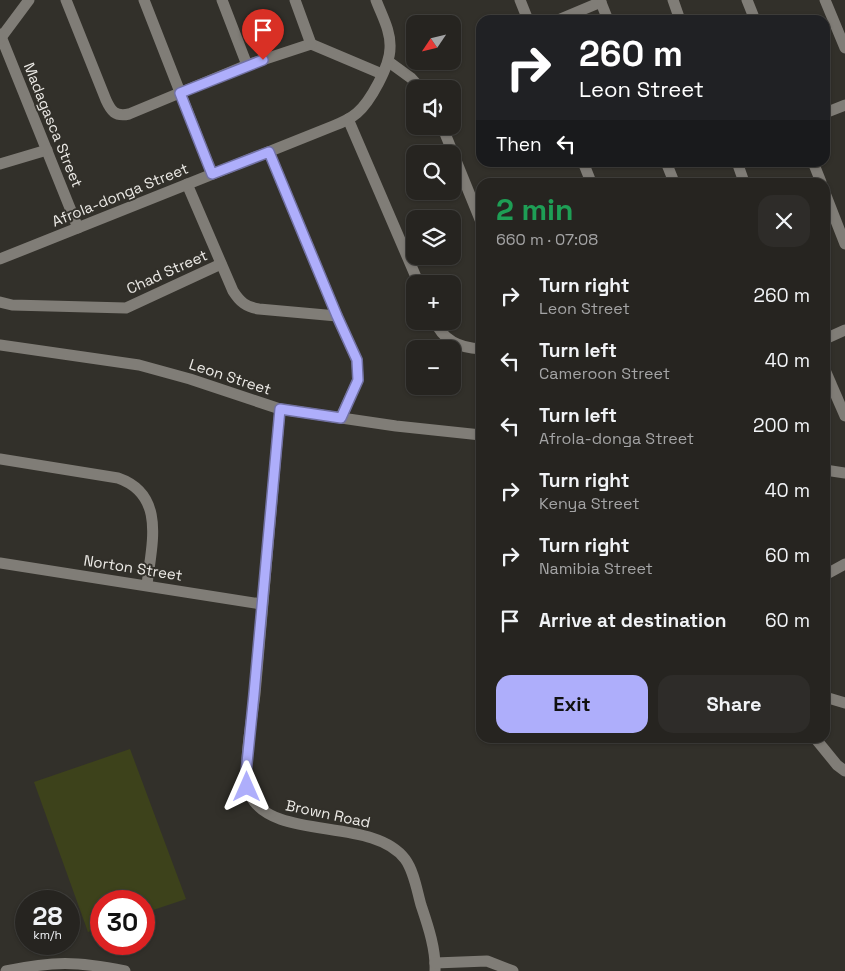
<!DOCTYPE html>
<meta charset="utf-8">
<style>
:root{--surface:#262420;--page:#2e2c29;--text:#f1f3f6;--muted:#a4a4a5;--line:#42413e;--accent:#aeaefb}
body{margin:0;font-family:"Space Grotesk",sans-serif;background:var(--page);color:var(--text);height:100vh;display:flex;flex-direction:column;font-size:19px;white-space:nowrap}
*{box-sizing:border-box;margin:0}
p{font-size:16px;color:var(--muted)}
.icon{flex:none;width:28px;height:28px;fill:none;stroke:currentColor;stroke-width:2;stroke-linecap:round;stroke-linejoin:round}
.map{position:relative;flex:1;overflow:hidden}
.drawer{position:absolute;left:476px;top:178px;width:354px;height:565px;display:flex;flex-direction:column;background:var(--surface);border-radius:15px;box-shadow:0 1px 4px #0004,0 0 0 1px var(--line)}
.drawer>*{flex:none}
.banner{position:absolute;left:476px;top:15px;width:354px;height:152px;border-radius:15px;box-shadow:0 1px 4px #0004,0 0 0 1px var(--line);background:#202124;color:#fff;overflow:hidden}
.needle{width:32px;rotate:235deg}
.controls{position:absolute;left:406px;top:15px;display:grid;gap:10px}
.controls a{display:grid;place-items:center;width:55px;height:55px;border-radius:10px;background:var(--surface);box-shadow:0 1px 4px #0004,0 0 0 1px var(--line);font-size:25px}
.speed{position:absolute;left:15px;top:890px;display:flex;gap:10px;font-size:25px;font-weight:700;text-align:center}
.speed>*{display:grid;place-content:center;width:65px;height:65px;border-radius:50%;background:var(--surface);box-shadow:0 1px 4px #0004,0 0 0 1px var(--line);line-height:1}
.speed small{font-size:12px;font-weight:400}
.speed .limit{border:8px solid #d22;background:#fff;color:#111}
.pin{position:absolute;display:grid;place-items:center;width:42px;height:42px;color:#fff;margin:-51px -21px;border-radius:50% 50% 50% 0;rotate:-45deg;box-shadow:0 0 5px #0007}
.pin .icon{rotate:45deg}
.me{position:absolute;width:55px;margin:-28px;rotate:0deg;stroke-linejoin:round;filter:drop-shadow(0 0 4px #0008)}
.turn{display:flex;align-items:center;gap:18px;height:105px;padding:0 20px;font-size:22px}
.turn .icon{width:65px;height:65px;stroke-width:2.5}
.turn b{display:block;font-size:35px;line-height:42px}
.then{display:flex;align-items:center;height:48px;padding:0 20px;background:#0003;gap:10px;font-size:19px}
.round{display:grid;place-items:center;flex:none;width:52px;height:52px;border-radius:15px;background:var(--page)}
.headline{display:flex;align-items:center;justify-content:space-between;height:85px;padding:0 20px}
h1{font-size:30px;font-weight:800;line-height:38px;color:#1e9e55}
.action{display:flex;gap:10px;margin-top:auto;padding:10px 20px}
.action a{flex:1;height:58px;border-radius:15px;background:var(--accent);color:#111;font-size:20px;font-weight:800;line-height:58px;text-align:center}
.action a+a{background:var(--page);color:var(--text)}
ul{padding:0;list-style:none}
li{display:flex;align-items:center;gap:15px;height:65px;padding:0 20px}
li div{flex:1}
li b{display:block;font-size:19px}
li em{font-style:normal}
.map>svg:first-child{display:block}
</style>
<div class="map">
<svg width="845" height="971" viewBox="0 0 845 971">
<rect width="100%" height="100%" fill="#32302a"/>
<polygon fill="#3d421b" points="130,749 186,899 144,913 144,901 101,901 101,927 88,932 34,782"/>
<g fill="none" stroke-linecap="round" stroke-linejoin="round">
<g stroke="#807d77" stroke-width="11">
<path d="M66,0L106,100C111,111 115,117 129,114L247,65L311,44L382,74"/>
<polyline points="144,0 212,174"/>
<polyline points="222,0 247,65"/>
<polyline points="295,0 311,44"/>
<polyline points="520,0 528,20"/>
<polyline points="600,0 608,20"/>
<polyline points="673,0 680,20"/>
<polyline points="747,0 755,20"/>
<polyline points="825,0 845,48"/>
<polyline points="558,20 601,2"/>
<polyline points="0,34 78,228"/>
<polyline points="0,39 29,0"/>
<polyline points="389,62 411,78 421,89"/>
<polyline points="825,113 845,105"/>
<polyline points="348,119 419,284"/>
<polyline points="442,126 481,222"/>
<polyline points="269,152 337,316 357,360 358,380 341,417"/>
<polyline points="583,162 591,182"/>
<polyline points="666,162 674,182"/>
<polyline points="737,162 744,182"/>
<polyline points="813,162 821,182"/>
<polyline points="0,164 47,150"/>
<path d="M187,184L233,291C240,302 246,307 259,309L337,316"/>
<polyline points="825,193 845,244"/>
<path d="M0,259L333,126C341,123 350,119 357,113C370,102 390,66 390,48C391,31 382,16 376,0"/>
<polyline points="0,302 12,305 126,308 221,264"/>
<path d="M435,321C443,341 460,348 481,349"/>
<polyline points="825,339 845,330"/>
<polyline points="0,345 139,365 190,379 280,409 396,426 481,435"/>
<polyline points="825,370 845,416"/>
<path d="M280,409C271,504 263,599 255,694C252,718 241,776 250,795C273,842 373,816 405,859C414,871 417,891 421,905C428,926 436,949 435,971"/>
<path d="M0,459L118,478C167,495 151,546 147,585"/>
<polyline points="825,470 845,473"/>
<polyline points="0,563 261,604"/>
<polyline points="825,575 845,564"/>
<polyline points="825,697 845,703"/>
<polyline points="815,738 837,765 845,771"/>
<polyline points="435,963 487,961 513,971"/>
<path d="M6,971C53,961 77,961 125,971"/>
</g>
</g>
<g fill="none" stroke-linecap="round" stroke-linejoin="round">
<g stroke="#7171a3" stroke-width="12">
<polyline id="route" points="247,787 246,773 254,694 280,409 341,418 358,380 357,360 337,316 269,152 212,174 180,93 263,60"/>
</g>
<use href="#route" stroke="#aeaefb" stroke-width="9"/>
</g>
<g text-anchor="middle" stroke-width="4" stroke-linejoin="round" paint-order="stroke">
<g font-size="15" fill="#edebe7" stroke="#32302a">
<text transform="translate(53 125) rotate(68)" y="5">Madagasca Street</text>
<text transform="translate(120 195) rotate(-22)" y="5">Afrola-donga Street</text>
<text transform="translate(167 272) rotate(-24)" y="5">Chad Street</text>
<text transform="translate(230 377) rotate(18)" y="5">Leon Street</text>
<text transform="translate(133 568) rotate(9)" y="5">Norton Street</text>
<text transform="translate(328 814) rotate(12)" y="5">Brown Road</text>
</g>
</g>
</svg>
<div class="controls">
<a><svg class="needle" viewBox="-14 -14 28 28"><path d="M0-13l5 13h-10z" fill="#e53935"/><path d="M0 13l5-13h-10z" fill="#a4a4a5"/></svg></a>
<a><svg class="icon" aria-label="sound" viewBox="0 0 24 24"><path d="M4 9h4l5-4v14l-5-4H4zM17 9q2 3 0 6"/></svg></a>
<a><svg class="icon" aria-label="search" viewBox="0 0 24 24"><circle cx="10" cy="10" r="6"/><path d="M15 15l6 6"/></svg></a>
<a><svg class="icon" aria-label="layers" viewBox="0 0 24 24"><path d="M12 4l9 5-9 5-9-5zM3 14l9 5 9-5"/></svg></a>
<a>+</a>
<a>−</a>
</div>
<div class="speed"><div>28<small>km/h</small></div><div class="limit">30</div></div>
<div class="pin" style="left:263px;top:60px;background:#d93025"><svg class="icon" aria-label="arrive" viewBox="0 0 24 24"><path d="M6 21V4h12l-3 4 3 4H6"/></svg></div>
<svg class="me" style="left:247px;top:787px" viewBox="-20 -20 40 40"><path d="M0-17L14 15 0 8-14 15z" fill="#aeaefb" stroke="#fff" stroke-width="4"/></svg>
<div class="banner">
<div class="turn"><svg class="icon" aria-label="right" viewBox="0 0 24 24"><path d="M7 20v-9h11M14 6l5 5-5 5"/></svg><div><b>260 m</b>Leon Street</div></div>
<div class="then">Then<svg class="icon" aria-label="left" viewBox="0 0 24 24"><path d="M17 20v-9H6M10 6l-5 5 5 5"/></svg></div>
</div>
<section class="drawer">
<div class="headline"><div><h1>2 min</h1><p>660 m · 07:08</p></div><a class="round"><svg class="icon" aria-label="close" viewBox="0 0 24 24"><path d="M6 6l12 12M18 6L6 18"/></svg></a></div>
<ul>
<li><svg class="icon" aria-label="right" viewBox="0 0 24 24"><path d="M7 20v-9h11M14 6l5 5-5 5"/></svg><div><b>Turn right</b><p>Leon Street</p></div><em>260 m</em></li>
<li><svg class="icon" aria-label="left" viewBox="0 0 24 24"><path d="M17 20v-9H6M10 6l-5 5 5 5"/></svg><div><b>Turn left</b><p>Cameroon Street</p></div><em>40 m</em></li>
<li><svg class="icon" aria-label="left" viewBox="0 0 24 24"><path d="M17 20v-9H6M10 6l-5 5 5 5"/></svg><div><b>Turn left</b><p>Afrola-donga Street</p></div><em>200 m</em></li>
<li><svg class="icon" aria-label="right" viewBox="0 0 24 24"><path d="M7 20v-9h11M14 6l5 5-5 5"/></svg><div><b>Turn right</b><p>Kenya Street</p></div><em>40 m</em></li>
<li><svg class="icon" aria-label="right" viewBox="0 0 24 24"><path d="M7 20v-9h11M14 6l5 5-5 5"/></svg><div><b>Turn right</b><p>Namibia Street</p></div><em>60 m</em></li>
<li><svg class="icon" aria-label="arrive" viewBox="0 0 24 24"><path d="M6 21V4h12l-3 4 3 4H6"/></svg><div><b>Arrive at destination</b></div><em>60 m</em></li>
</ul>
<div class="action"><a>Exit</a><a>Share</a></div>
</section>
</div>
